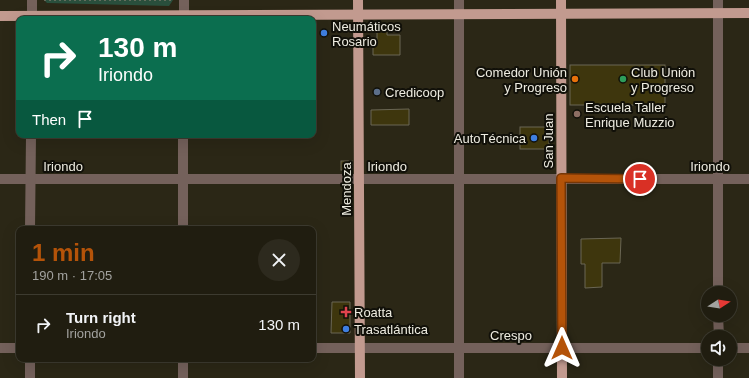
<!DOCTYPE html>
<meta charset="utf-8">
<style>
:root{--surface:#201d10;--page:#2d2a1e;--text:#f1f3f6;--muted:#a2a29f;--line:#3d3b30;--accent:#b45309}
body{margin:0;font-family:Helvetica,sans-serif;background:var(--page);color:var(--text);height:100vh;display:flex;flex-direction:column;font-size:15px;white-space:nowrap}
*{box-sizing:border-box;margin:0}
p{font-size:13px;color:var(--muted)}
.icon{flex:none;width:22px;height:22px;fill:none;stroke:currentColor;stroke-width:2;stroke-linecap:round;stroke-linejoin:round}
.map{position:relative;flex:1;overflow:hidden}
.details{position:absolute;left:16px;top:226px;width:300px;height:136px;display:flex;flex-direction:column;background:var(--surface);border-radius:8px;box-shadow:0 4px 16px #0002,0 0 0 1px var(--line)}
.details>*{flex:none}
.top-card{position:absolute;left:16px;top:16px;width:300px;height:122px;border-radius:8px;box-shadow:0 4px 16px #0002,0 0 0 1px var(--line);background:#0b6e4f;color:#fff;overflow:hidden}
.needle{width:26px;rotate:78deg}
.tools{position:absolute;left:701px;top:286px;display:grid;gap:8px}
.tools a{display:grid;place-items:center;width:36px;height:36px;border-radius:50%;background:var(--surface);box-shadow:0 4px 16px #0002,0 0 0 1px var(--line);font-size:20px}
.pin{position:absolute;display:grid;place-items:center;width:34px;height:34px;color:#fff;margin:-17px;border:2px solid #fff;border-radius:50%;box-shadow:0 1px 4px #0007}
.me{position:absolute;width:44px;margin:-22px;rotate:0deg;stroke-linejoin:round;filter:drop-shadow(0 0 3px #0008)}
.turn{display:flex;align-items:center;gap:14px;height:84px;padding:0 16px;font-size:18px}
.turn .icon{width:52px;height:52px;stroke-width:2.5}
.turn b{display:block;font-size:28px;line-height:34px}
.then{display:flex;align-items:center;height:38px;padding:0 16px;background:#0003;gap:8px;font-size:15px}
.round{display:grid;place-items:center;flex:none;width:42px;height:42px;border-radius:21px;background:var(--page)}
.head{display:flex;align-items:center;justify-content:space-between;height:68px;padding:0 16px}
h1{font-size:24px;font-weight:700;line-height:30px;color:var(--accent)}
ul{padding:0;list-style:none}
li{display:flex;align-items:center;gap:12px;height:60px;padding:0 16px;border-top:1px solid var(--line)}
li div{flex:1}
li b{display:block;font-size:15px}
li em{font-style:normal}
.map>svg:first-child{display:block}
</style>
<div class="map">
<svg width="749" height="378" viewBox="0 0 749 378">
<rect width="100%" height="100%" fill="#2b2716"/>
<polygon fill="#294f3c" points="44,0 173,0 169,6 47,3"/>
<g fill="#3e360d" stroke="#6a6654">
<polygon points="377,29 387,29 387,35 400,35 400,55 373,55 373,45 377,45"/>
<rect x="570" y="65" width="95" height="40"/>
<polygon points="409,109 409,125 371,125 371,110"/>
<rect x="520" y="127" width="29" height="22"/>
<rect x="341" y="161" width="11" height="9"/>
<polygon points="621,238 620,263 602,263 602,287 585,288 585,264 581,264 581,239"/>
<polygon points="332,302 350,302 350,333 331,333"/>
</g>
<g fill="none" stroke-linecap="round" stroke-linejoin="round">
<polyline stroke="#7a7768" stroke-width="1.5" stroke-dasharray="2 3" stroke-linecap="butt" points="44,0 173,0"/>
<g stroke="#74615b" stroke-width="10">
<polyline points="184,0 184,19"/>
<polyline points="459,0 459,378"/>
<polyline points="718,0 718,293"/>
<polyline points="32,19 32,0"/>
<polyline points="0,179 749,179"/>
<polyline points="30,229 31,135"/>
<polyline points="183,229 183,135"/>
<polyline points="718,315 719,337"/>
<polyline points="0,348 19,348"/>
<polyline points="313,348 708,348"/>
<polyline points="730,348 749,348"/>
<polyline points="30,378 30,359"/>
<polyline points="183,378 183,359"/>
<polyline points="718,378 718,359"/>
</g>
<g stroke="#c29a8f" stroke-width="10">
<polyline points="358,0 360,378"/>
<polyline points="561,0 562,378"/>
<polyline points="0,16 749,13"/>
</g>
</g>
<g fill="none" stroke-linecap="round" stroke-linejoin="round">
<g stroke="#753606" stroke-width="10">
<polyline id="route" points="562,348 561,178 640,179"/>
</g>
<use href="#route" stroke="#b45309" stroke-width="7"/>
</g>
<g fill="#3f7fe0" stroke="#111009" stroke-width="1.5">
<circle cx="324" cy="33" r="4"/>
<circle cx="534" cy="138" r="4"/>
<circle cx="346" cy="329" r="4"/>
</g>
<circle fill="#e8710a" stroke="#111009" stroke-width="1.5" cx="575" cy="79" r="4"/>
<circle fill="#2e9e5b" stroke="#111009" stroke-width="1.5" cx="623" cy="79" r="4"/>
<circle fill="#5c6f8a" stroke="#111009" stroke-width="1.5" cx="377" cy="92" r="4"/>
<circle fill="#8d6e63" stroke="#111009" stroke-width="1.5" cx="577" cy="114" r="4"/>
<path fill="#e0444e" stroke="#111009" stroke-width="1.5" d="M344 306h4v4h4v4h-4v4h-4v-4h-4v-4h4z"/>
<g text-anchor="middle" stroke-width="4" stroke-linejoin="round" paint-order="stroke">
<g font-size="13" fill="#eeece1" stroke="#111009" text-anchor="start">
<text x="332" y="31">Neumáticos<tspan x="332" dy="15">Rosario</tspan></text>
<text x="567" y="77" text-anchor="end">Comedor Unión<tspan x="567" dy="15">y Progreso</tspan></text>
<text x="631" y="77">Club Unión<tspan x="631" dy="15">y Progreso</tspan></text>
<text x="385" y="97">Credicoop</text>
<text x="585" y="112">Escuela Taller<tspan x="585" dy="15">Enrique Muzzio</tspan></text>
<text x="526" y="143" text-anchor="end">AutoTécnica</text>
<text x="354" y="317">Roatta</text>
<text x="354" y="334">Trasatlántica</text>
</g>
<g font-size="13" fill="#eeece1" stroke="#111009">
<text transform="translate(548 141) rotate(-90)" y="5">San Juan</text>
<text x="63" y="171">Iriondo</text>
<text x="387" y="171">Iriondo</text>
<text x="710" y="171">Iriondo</text>
<text transform="translate(346 189) rotate(-90)" y="5">Mendoza</text>
<text x="511" y="340">Crespo</text>
</g>
</g>
</svg>
<div class="tools">
<a><svg class="needle" viewBox="-14 -14 28 28"><path d="M0-13l5 13h-10z" fill="#e53935"/><path d="M0 13l5-13h-10z" fill="#a2a29f"/></svg></a>
<a><svg class="icon" aria-label="sound" viewBox="0 0 24 24"><path d="M4 9h4l5-4v14l-5-4H4zM17 9q2 3 0 6"/></svg></a>
</div>
<div class="pin" style="left:640px;top:179px;background:#d93025"><svg class="icon" aria-label="arrive" viewBox="0 0 24 24"><path d="M6 21V4h12l-3 4 3 4H6"/></svg></div>
<svg class="me" style="left:562px;top:348px" viewBox="-20 -20 40 40"><path d="M0-17L14 15 0 8-14 15z" fill="#b45309" stroke="#fff" stroke-width="4"/></svg>
<div class="top-card">
<div class="turn"><svg class="icon" aria-label="right" viewBox="0 0 24 24"><path d="M7 20v-9h11M14 6l5 5-5 5"/></svg><div><b>130 m</b>Iriondo</div></div>
<div class="then">Then<svg class="icon" aria-label="arrive" viewBox="0 0 24 24"><path d="M6 21V4h12l-3 4 3 4H6"/></svg></div>
</div>
<section class="details">
<div class="head"><div><h1>1 min</h1><p>190 m · 17:05</p></div><a class="round"><svg class="icon" aria-label="close" viewBox="0 0 24 24"><path d="M6 6l12 12M18 6L6 18"/></svg></a></div>
<ul>
<li><svg class="icon" aria-label="right" viewBox="0 0 24 24"><path d="M7 20v-9h11M14 6l5 5-5 5"/></svg><div><b>Turn right</b><p>Iriondo</p></div><em>130 m</em></li>
</ul>
</section>
</div>
